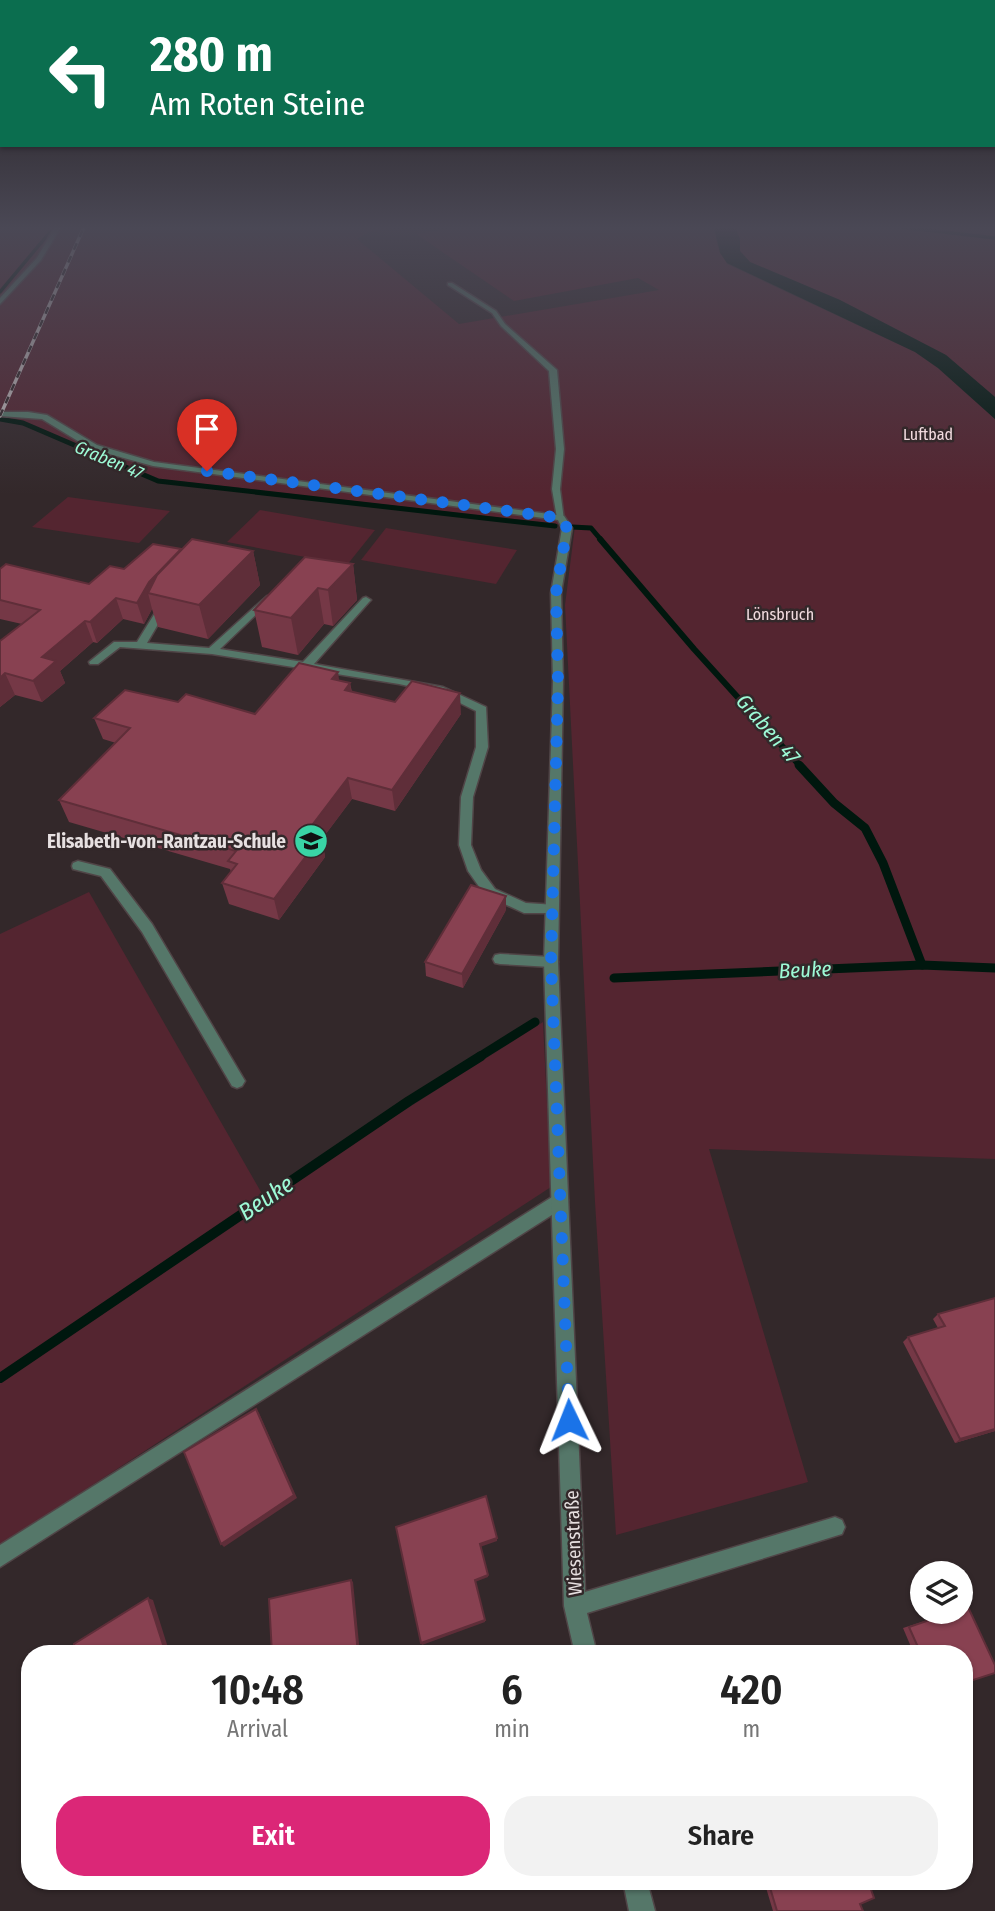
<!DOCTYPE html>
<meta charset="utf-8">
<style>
:root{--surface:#fff;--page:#f2f2f2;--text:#222;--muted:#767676;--accent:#db2777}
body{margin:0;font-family:"Fira Sans Condensed",sans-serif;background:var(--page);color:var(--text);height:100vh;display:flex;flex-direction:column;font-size:26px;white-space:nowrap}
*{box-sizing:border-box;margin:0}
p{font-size:23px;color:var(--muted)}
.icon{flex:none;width:38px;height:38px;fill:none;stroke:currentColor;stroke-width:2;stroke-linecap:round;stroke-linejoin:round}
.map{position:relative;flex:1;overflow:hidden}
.panel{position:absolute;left:21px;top:1645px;width:952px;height:245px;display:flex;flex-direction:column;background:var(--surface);border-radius:28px;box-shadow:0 2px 5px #0004}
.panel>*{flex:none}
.guide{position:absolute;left:0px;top:0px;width:996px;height:147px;box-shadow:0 2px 5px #0004;background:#0b6e4f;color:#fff;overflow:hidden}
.fabs{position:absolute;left:910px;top:1561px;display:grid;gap:14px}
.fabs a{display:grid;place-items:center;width:63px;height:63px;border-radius:50%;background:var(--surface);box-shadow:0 2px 5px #0004;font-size:35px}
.pin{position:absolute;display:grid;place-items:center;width:60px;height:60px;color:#fff;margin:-72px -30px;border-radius:50% 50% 50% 0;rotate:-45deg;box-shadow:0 0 7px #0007}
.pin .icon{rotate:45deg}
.me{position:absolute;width:77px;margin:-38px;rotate:358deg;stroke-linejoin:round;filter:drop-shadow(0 0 5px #0008)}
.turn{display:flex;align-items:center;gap:24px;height:147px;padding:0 35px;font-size:32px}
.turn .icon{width:91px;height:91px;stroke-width:2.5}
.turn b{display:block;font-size:49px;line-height:60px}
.eta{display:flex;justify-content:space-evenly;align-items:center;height:119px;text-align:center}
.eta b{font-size:42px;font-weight:600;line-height:49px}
.cta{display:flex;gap:14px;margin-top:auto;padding:14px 35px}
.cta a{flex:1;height:80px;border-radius:28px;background:var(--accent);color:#fff;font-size:28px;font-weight:600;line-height:80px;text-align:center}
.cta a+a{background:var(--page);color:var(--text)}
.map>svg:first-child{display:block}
</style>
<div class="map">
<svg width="995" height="1911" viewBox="0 0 995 1911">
<rect width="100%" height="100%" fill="#33282a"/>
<g fill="#542530">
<polygon points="0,227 400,227 368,232 357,239 459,324 659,290 638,278 514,301 416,234 459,227 714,227 717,243 727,264 915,352 938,368 995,419 995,1159 709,1149 808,1482 616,1535 595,1202 565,605 575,526 160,479 27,425 0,420"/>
<polygon points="735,227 995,227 995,397 946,355 840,300 750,262 740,251 740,239"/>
<polygon points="68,497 170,511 139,543 32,527"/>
<polygon points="260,510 375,530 347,565 227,542"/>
<polygon points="386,528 517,550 496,584 361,560"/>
<polygon points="89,892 265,1199 543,1022 551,1187 0,1545 0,934"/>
</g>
<polygon fill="#00170e" points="714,227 735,227 740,239 740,251 750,262 840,300 946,355 995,397 995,419 938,368 915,352 727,263 720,253"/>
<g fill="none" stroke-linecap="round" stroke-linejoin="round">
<g stroke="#00170e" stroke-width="3.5">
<polyline points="901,227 995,238"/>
<polyline points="0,292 50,232"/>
</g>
<g stroke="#00170e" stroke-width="5">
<polyline points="0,419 23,423 158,481 555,526"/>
<polyline points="572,527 591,528 602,541"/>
</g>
<polyline stroke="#00170e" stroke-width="6" points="600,539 694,649 801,767"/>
<g stroke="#00170e" stroke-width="9">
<polyline points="799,765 834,803 865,828 883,863 922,965"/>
<polyline points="614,978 922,965 995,968"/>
<polyline points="479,1057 535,1022"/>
</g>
<polyline stroke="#00170e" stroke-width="10" points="0,1378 409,1101 481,1056"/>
<g stroke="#504547" stroke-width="3">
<g id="lane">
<polygon points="448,283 452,283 496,311 505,324 557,370 564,449 560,489 564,520 557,518 552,489 556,449 549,371 501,326 492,313 448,285"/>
<polygon points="267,596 270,597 270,601 220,649 303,662 363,598 366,597 371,600 369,602 314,664 443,687 486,707 488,747 473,797 471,845 481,870 495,889 526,903 556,905 558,909 556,913 524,913 485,895 468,871 459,845 461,797 476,747 476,711 440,693 399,684 212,654 120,647 98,664 90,664 89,662 114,642 137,642 163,600 171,602 147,643 209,648"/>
<polygon points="78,861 110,869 152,924 242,1076 245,1081 242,1086 237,1088 232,1086 142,932 101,876 73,869 72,866 73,863"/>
<polygon points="500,954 551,957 556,958 558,962 556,966 551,967 500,964 495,963 493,959 495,955"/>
<polygon points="560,1192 566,1194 568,1200 566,1206 0,1567 0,1545"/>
</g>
</g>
<g stroke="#504547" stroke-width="3">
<g id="street">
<polygon points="55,227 61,227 41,260 0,304 0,298 37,258"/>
<polygon points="0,412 28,412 47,415 97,445 154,462 564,516 572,528 561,593 563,682 558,962 585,1592 835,1517 842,1520 845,1527 842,1534 587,1613 597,1654 575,1654 564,1606 544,962 553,682 551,593 562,528 558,520 153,466 91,449 42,419 0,416"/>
<polygon points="623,1881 647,1881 655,1911 629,1911"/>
</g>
</g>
<use href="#lane" fill="#557769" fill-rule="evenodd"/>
<use href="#street" fill="#557769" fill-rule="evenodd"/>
<g stroke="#beb6b7" stroke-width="3.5">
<polyline id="rail" points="0,416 84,227"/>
</g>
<use href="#rail" stroke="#33282a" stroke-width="2.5" stroke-dasharray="7" stroke-linecap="butt"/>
</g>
<g fill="#753846">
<polygon points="181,551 253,551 260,585 208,639 158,627 152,609 144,624 123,619 97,643 93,642 60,671 65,683 42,702 15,695 0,707 0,641 22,624 0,619 0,569 89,584 124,569"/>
<polygon points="353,564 357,600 333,626 324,624 298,655 262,647 254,610"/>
<polygon points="339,681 350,683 352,692 395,702 461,714 395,811 352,799 322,839 325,857 279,920 229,904 222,883 231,872 230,869 69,822 59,800 116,743 103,739 94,718 178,702 255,714"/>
<polygon points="506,910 463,988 426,976 425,962"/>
<polygon points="995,1298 995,1431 955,1443 903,1342 908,1337 938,1328 933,1319 938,1314"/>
<polygon points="953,1612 964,1654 914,1654 903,1628"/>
<polygon points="764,1881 868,1881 860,1904 863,1911 773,1911"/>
</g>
<g fill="#5f2e39">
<polygon points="181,549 187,570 148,593 152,609 144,624 137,603 149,582"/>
<polygon points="253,551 260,585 208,639 199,605"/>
<polygon points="353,564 357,600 333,626 328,590"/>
<polygon points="318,588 324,624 298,655 291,618"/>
<polygon points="116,598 123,619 97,643 90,622"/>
<polygon points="85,621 93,642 60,671 65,683 42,702 33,681 42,657"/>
<polygon points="338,672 341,694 332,679"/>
<polygon points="5,673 15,695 0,707 0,678"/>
<polygon points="350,683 353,705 345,690"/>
<polygon points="460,693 461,714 395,811 392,790"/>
<polygon points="348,778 352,799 322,839 325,857 279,920 274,899 307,832"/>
<polygon points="506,896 506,910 463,988 462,974"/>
<polygon points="256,1409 259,1413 297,1498 224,1547 221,1544"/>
<polygon points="995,1429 995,1431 955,1443 960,1439"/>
<polygon points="497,1538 497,1541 480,1547 480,1544"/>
<polygon points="488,1575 488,1577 475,1582 475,1580"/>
<polygon points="351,1580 353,1582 360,1654 358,1654"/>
<polygon points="148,1598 153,1600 170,1654 166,1654"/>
<polygon points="485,1620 485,1622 422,1645 421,1643"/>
</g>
<g fill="#884151" stroke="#5f2e39" stroke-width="2">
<polygon points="192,539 253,551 199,605 148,593 157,575"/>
<polygon points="153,544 181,549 149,582 137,603 116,598 90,622 85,621 42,657 56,661 33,681 5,673 0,678 0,641 40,610 0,600 0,569 6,564 89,584 110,566 124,569"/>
<polygon points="305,557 353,564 328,590 318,588 291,618 254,610"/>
<polygon points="299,663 338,672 332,679 350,683 345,690 395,702 412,681 460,693 392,790 348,778 307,832 321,836 274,899 222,883 237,864 228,861 236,851 59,800 130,728 94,718 125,690 178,702 186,694 255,714"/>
<polygon points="471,885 506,896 462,974 425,962"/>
<polygon points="995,1298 995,1429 960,1439 908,1337 945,1326 938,1314"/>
<polygon points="256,1409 294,1495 221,1544 184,1452"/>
<polygon points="486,1496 497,1538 480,1544 488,1575 475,1580 485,1620 421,1643 396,1527"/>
<polygon points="351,1580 358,1654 272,1654 269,1599"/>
<polygon points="148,1598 166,1654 76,1654 74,1644"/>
<polygon points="968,1607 995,1665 995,1673 964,1683 964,1654 921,1654 909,1627 953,1612 961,1612 961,1609"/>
<polygon points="768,1881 868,1881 874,1898 860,1904 863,1911 777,1911"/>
</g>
<linearGradient id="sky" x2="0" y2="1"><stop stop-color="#1c1617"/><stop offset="0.46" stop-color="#4a4855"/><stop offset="1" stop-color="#4a4855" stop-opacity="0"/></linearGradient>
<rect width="995" height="495" fill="url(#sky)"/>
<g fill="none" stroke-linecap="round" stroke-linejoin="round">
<polyline stroke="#1a73e8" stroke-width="12" stroke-dasharray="0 21.6" points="207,471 561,518 567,528 556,593 558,682 551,962 569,1420"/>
</g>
<defs>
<g id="school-disc" transform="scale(1.75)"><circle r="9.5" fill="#39d4a5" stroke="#33282a"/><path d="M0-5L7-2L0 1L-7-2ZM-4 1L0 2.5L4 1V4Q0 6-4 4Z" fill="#111"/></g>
</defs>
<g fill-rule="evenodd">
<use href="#school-disc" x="311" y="841"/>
</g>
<g text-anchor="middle" stroke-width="5" stroke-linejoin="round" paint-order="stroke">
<g font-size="16" fill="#f2dbdf" stroke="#33282a">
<text x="928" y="440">Luftbad</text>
<text x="780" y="620">Lönsbruch</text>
</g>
<g font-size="18" font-style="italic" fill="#9dfad6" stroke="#33282a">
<text transform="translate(109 460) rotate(23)" y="6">Graben 47</text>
</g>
<g font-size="19" font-weight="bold" fill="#e7e0e1" stroke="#33282a" text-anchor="end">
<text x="286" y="848">Elisabeth-von-Rantzau-Schule</text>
</g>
<g font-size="19" fill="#e7e0e1" stroke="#33282a">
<text transform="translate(573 1543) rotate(-92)" y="7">Wiesenstraße</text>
</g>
<g font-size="21" font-style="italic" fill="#9dfad6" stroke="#33282a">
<text transform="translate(768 729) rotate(49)" y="7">Graben 47</text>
<text transform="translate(805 970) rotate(-3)" y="7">Beuke</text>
</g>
<g font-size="24" font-style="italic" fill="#9dfad6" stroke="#33282a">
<text transform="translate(266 1198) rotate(-34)" y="8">Beuke</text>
</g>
</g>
</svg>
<div class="fabs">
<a><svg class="icon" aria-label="layers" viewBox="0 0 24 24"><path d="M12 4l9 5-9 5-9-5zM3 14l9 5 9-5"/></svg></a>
</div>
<div class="pin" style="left:207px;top:471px;background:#d93025"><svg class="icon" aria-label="arrive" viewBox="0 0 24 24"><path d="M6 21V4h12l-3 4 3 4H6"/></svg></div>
<svg class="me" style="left:569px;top:1420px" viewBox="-20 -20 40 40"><path d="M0-17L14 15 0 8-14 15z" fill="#1a73e8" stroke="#fff" stroke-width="4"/></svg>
<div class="guide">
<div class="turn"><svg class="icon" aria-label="left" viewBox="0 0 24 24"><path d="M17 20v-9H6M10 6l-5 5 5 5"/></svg><div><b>280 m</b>Am Roten Steine</div></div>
</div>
<section class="panel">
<div class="eta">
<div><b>10:48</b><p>Arrival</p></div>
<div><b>6</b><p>min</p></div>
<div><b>420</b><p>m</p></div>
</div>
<div class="cta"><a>Exit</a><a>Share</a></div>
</section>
</div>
